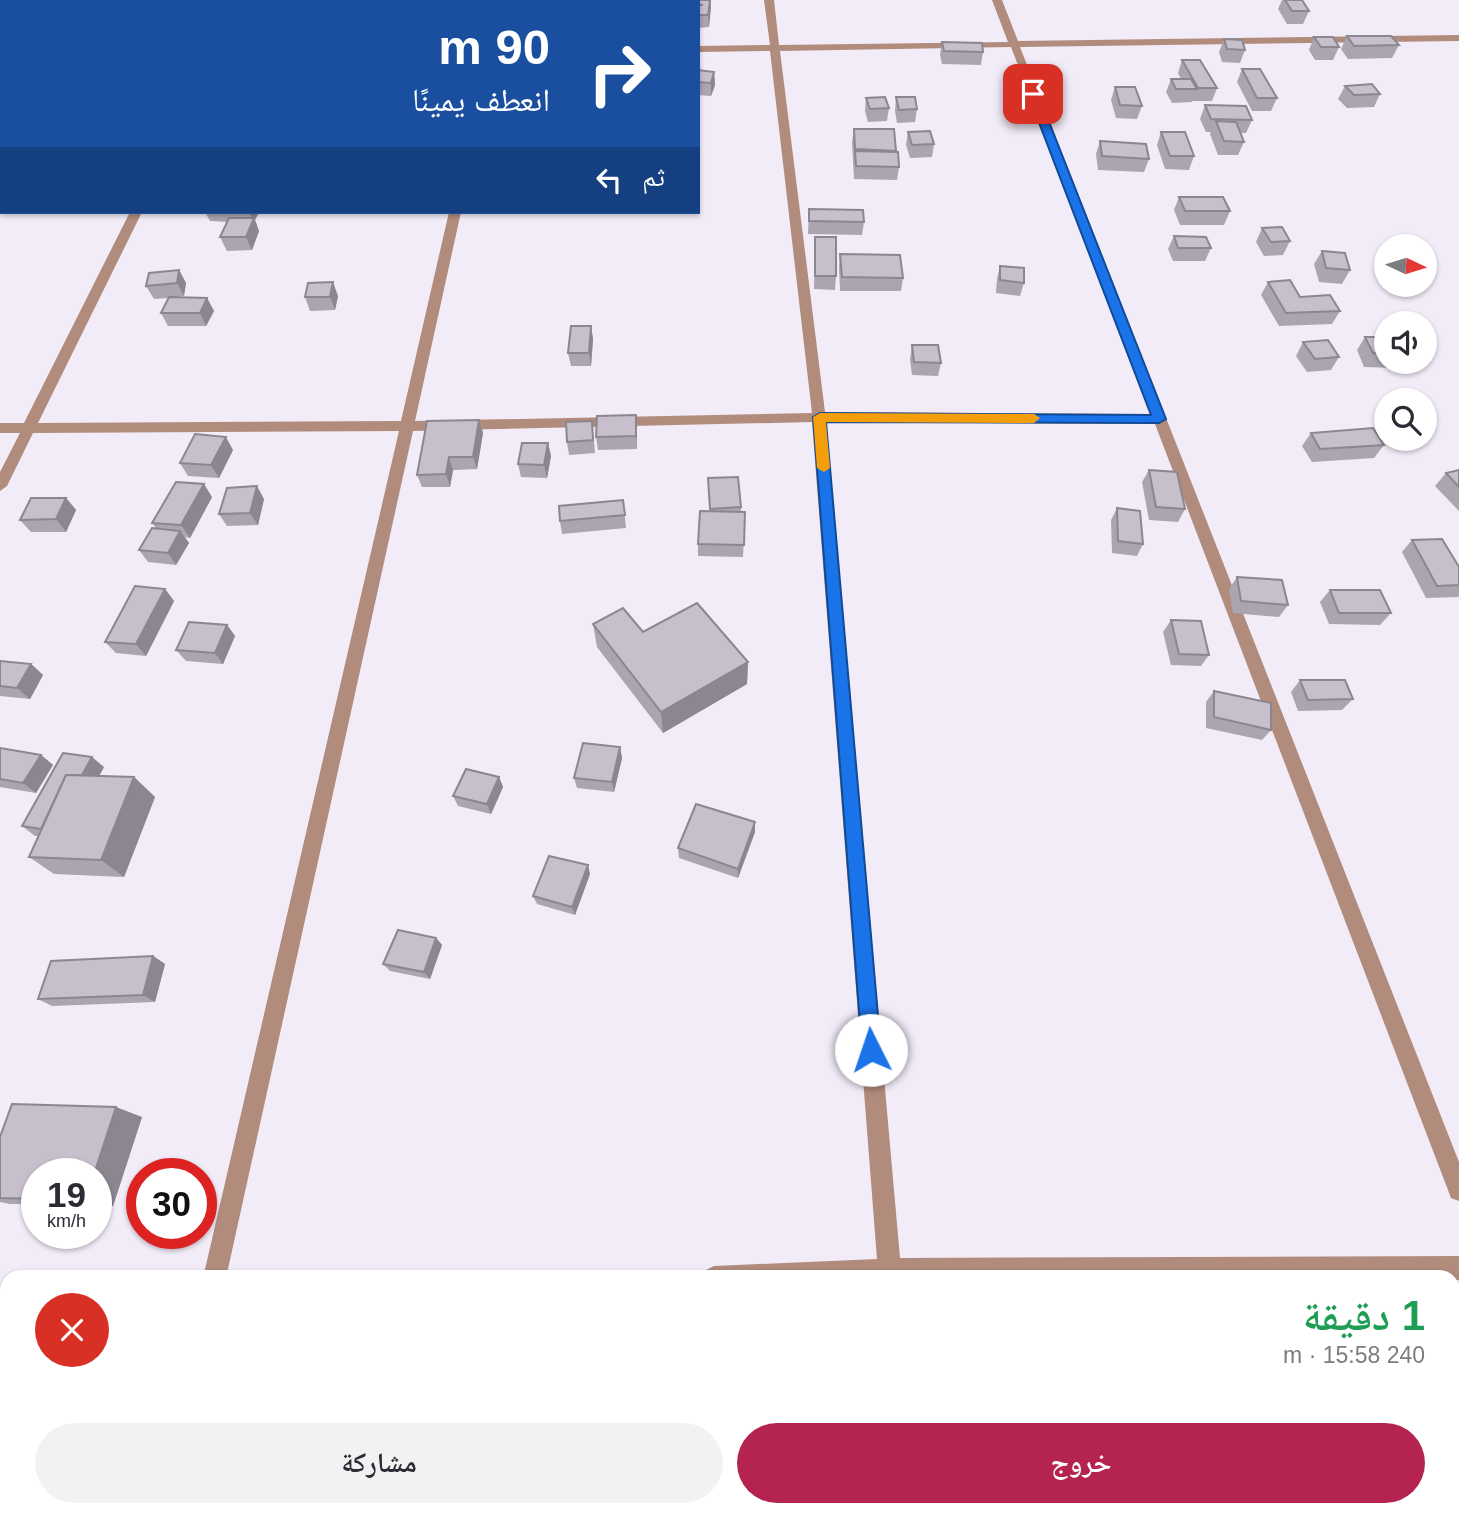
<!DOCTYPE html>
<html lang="ar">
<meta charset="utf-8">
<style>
:root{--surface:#fff;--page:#f2f2f3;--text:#2b2b33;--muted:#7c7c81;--accent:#b52450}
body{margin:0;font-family:Arial,"Noto Naskh Arabic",sans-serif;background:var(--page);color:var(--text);direction:rtl;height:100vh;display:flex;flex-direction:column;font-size:26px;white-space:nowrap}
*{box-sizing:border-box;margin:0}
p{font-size:23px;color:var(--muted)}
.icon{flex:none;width:38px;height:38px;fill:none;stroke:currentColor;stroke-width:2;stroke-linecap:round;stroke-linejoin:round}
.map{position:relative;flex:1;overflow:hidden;direction:ltr}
.panel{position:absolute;left:0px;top:1270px;width:1460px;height:247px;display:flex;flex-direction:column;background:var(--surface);border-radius:21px 21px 0 0;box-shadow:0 2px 5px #0004;direction:rtl}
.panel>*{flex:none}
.banner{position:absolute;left:0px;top:0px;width:700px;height:214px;box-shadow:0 2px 5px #0004;direction:rtl;background:#1a4fa0;color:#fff;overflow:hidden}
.needle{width:46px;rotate:94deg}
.buttons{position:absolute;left:1374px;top:234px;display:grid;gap:14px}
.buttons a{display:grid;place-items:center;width:63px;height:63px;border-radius:50%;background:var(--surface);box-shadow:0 2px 5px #0004;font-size:35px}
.speed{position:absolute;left:21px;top:1158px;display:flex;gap:14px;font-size:35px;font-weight:700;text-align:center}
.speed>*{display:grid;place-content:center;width:91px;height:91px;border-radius:50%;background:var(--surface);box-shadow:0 2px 5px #0004;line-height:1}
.speed small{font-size:18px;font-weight:400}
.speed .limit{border:10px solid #d22;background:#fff;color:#111}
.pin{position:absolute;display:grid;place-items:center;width:60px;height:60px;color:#fff;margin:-30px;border-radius:14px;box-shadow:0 4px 10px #0006}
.me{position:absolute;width:77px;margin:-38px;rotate:356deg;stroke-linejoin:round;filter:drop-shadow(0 0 5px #0008)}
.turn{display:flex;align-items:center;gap:24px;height:147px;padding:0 35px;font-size:32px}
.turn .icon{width:91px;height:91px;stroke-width:2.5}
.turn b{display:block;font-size:49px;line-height:60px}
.then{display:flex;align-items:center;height:66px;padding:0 35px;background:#0003;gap:14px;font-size:26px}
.round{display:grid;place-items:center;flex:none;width:74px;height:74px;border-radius:37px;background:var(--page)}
.overview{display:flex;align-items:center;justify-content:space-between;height:119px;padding:0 35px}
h1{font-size:42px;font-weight:600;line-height:52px;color:#1e9e55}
.button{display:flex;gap:14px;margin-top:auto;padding:14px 35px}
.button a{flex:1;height:80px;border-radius:42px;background:var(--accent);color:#fff;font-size:28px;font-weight:600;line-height:80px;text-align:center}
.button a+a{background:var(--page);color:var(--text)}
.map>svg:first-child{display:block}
</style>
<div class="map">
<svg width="1459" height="1517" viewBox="0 0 1459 1517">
<rect width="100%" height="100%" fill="#f2ebf8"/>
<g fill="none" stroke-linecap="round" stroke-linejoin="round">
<g fill="#b18c7c" fill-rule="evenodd">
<polygon points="236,0 246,0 235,2"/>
<rect x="497" y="0" width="10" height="2"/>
<path d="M764,0H774L779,45L1008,42L992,0H1002L1018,41L1459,35V41L1020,47L1459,1162V1201L1451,1198L1448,1190L1155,424L826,422L900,1258L1459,1256V1280L703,1278L706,1270L714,1266L877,1259L812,422L413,431L226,1278H203L399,431L33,433L7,486L0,491V472L20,433H0V423H24L130,212H142L38,423L401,421L449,212H461L415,421L812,413L770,51L698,52V46L770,45ZM1011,47L1151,414L825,412L780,51Z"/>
<rect x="0" y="53" width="2" height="6"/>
<rect x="0" y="1296" width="7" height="24"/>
<polygon points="149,1510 175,1510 173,1517 147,1517"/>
<polygon points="896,1510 922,1510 923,1517 897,1517"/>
</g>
</g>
<g fill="#aba5af">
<polygon points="318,0 351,0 351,2 319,2"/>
<polygon points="692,0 711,0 709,27 698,28 698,2"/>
<polygon points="1282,0 1302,0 1309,11 1303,24 1287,24 1278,9"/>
<polygon points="1347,36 1399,45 1392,58 1348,59 1341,49"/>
<polygon points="1314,37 1339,47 1333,60 1315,60 1309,50"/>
<polygon points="1224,39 1245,50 1240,63 1222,62 1219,52"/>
<polygon points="942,42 983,52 981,65 942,64 940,55"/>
<polygon points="1182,60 1217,88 1212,101 1193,101 1193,100 1192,102 1172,103 1166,92 1171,79 1181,79 1178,73"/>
<polygon points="1242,69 1277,98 1271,111 1252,111 1237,82"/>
<polygon points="698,70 714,72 715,85 711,96 698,95"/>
<rect x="0" y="78" width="2" height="39"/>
<polygon points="1345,86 1380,94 1374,107 1347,108 1338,99"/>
<polygon points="1115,87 1142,106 1137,119 1116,118 1111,100"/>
<polygon points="896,97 917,109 915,122 897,123 895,111"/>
<polygon points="866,98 889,108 887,121 868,122 865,111"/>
<polygon points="1205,105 1252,120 1246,133 1240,133 1244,142 1238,155 1218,155 1210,134 1211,132 1206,132 1200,119"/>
<polygon points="854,129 894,129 896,152 899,167 897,180 854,179 852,142"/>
<polygon points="908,132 934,144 932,157 910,158 906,145"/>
<polygon points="1161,132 1194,156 1189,170 1165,169 1157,145"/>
<polygon points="1100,141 1149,159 1144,172 1098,170 1096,154"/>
<polygon points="1179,197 1230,211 1224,225 1180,225 1174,210"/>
<polygon points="809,209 864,222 862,235 808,234"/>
<polygon points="205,212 259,212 255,220 259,231 252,250 227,251 220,237 227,222 210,221"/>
<polygon points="1262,228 1290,241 1283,255 1264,256 1256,242"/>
<polygon points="1174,236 1211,248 1205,261 1173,261 1168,249"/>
<polygon points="815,237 836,276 835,290 814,289"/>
<polygon points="1322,251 1350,270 1342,284 1319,282 1314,264"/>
<polygon points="840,254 903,278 901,291 840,291 839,268"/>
<polygon points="1000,266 1024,283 1020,296 996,293 997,279"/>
<polygon points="179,270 186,283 184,296 174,297 207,298 214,311 206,326 168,326 161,313 169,298 154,299 146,286"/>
<polygon points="1268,282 1300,297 1340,311 1332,324 1279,326 1261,295"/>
<polygon points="338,296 335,310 310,311 305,297"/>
<polygon points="591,326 593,339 591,366 571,366 568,353"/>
<polygon points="1365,337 1386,337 1386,362 1400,362 1397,368 1364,367 1357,350"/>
<polygon points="1303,342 1339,357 1331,370 1307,372 1296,356"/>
<polygon points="912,345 941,363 938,376 912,375 910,359"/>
<polygon points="636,415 637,449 598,450 596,437"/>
<polygon points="479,420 483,433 477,469 453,470 450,487 422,487 417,475"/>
<polygon points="592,421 595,453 569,455 567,442"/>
<polygon points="1311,433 1384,445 1374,458 1312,462 1302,446"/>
<polygon points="548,443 551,456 547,478 521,477 518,464"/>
<polygon points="233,450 219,478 188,476 180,463"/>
<polygon points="1149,470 1185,509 1178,522 1149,520 1142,482"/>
<polygon points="1459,470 1459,511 1435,486 1446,473"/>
<polygon points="708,478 741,507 741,512 745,512 743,557 698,556 698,544 710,511"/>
<polygon points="212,497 190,538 185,537 189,543 176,565 148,562 139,550 156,528 152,523"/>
<polygon points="66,498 76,510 66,532 31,532 20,520"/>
<polygon points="264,499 258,525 227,526 219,514"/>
<polygon points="623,500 626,528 562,534 560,521"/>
<polygon points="1117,508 1143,544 1137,556 1112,553 1111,520"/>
<polygon points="1412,540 1459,567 1459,596 1458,597 1426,598 1402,552"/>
<polygon points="1237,577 1288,605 1279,617 1233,613 1229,589"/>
<polygon points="165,589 174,601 146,656 116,653 105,642"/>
<polygon points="1330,590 1391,613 1380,625 1329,624 1320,602"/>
<polygon points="1171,620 1209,655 1201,666 1171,665 1163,632"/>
<polygon points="593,624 643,632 748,662 747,684 663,733 597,647"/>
<polygon points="227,625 235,636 223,664 186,661 176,650"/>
<polygon points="0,661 31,664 43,675 30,699 0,696"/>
<polygon points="1300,680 1353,699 1342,710 1298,711 1291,692"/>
<polygon points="1214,691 1271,730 1262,740 1206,728 1206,702"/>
<polygon points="620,747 622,758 614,792 577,788 574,778"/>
<polygon points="0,748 41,755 53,765 36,793 0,787"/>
<polygon points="104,767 99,776 134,777 155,797 124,877 54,874 29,857 38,836 35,836 22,826"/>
<polygon points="499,777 503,787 491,814 458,806 453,796"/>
<polygon points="755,822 755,832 738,878 679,858 678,848"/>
<polygon points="590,874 575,915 537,904 533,896"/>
<polygon points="436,938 442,945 430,979 390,971 383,964"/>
<polygon points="153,956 165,964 155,1002 52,1006 38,999"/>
<polygon points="142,1117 113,1206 96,1206 96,1174 37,1174 37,1204 10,1204 0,1202 0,1137"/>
<polygon points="579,1510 605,1510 605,1517 553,1517 558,1512"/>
</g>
<g fill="#8b868f">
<polygon points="710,0 711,8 709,27 708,15"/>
<polygon points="714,72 715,85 711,96 711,83"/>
<polygon points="2,79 2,101 0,104 0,81"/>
<polygon points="0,180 2,183 2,199 0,202"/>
<polygon points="249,212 259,212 255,220 259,231 252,250 246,237 253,220"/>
<polygon points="179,270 186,283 184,296 177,283"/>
<polygon points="333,282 338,296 335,310 330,297"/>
<polygon points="207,298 214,311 206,326 200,313"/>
<polygon points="591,326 593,339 591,366 589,353"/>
<polygon points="636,415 637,428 637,449 636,436"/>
<polygon points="479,420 483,433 477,469 473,457"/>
<polygon points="226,437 233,450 219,478 211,465"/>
<polygon points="548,443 551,456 547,478 544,465"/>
<polygon points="449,457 453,470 450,487 446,474"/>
<polygon points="204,484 212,497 190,538 181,525"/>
<polygon points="257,486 264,499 258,525 250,513"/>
<polygon points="66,498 76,510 66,532 56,519"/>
<polygon points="180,531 189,543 176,565 168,553"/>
<polygon points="165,589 174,601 146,656 136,644"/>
<polygon points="227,625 235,636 223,664 215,653"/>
<polygon points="748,662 747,684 663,733 661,712"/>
<polygon points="31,664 43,675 30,699 17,688"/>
<polygon points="620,747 622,758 614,792 612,782"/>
<polygon points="41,755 53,765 36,793 23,783"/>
<polygon points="92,757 104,767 65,840 52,830"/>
<polygon points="134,777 155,797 124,877 101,860"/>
<polygon points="499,777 503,787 491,814 487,804"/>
<polygon points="755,822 755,832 738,878 738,869"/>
<polygon points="588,865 590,874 575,915 572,907"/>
<polygon points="436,938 442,945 430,979 424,972"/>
<polygon points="153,956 165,964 155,1002 143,995"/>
<polygon points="116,1107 142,1117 113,1206 96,1203 96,1174 94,1174"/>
<polygon points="603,1510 605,1510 605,1517 602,1517 602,1512"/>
</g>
<g fill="#c7c0cc" stroke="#8b868f" stroke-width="2">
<polygon points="71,0 90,0 89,2 70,2"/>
<polygon points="692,0 710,0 708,15 698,15 698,5 703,5 698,4 698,2 692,2"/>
<polygon points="1285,0 1302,0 1309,11 1292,11"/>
<polygon points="1347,36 1391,36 1399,45 1354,46"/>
<polygon points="1314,37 1333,37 1339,47 1321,47"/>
<polygon points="1224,39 1242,40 1245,50 1227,49"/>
<polygon points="942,42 982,43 983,52 944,51"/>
<polygon points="1182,60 1200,60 1217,88 1198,88"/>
<polygon points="1242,69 1260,69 1277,98 1257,98"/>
<polygon points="698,70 714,72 711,83 698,82"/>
<polygon points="1171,79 1191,79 1197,89 1176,89"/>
<polygon points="1372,84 1380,94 1354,95 1345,86"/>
<polygon points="1115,87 1135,87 1142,106 1120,105"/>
<rect x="0" y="93" width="2" height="11"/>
<polygon points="885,97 889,108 870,109 866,98"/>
<polygon points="896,97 915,97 917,109 899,110"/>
<polygon points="1205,105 1246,106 1252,120 1211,119"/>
<polygon points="1216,121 1236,122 1244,142 1224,141"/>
<polygon points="854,129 894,129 896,151 855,149"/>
<polygon points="930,131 934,144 912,145 908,132"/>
<polygon points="1161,132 1185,132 1194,156 1170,156"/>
<polygon points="1100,141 1146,144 1149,159 1102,156"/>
<polygon points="855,151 898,152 899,167 856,166"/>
<polygon points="1179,197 1223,197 1230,211 1185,211"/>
<polygon points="809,209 863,210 864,222 809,221"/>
<polygon points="229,218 254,218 246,237 220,237"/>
<polygon points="1282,227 1290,241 1271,242 1262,228"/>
<polygon points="1174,236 1206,237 1211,248 1178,248"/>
<rect x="815" y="237" width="21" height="39"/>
<polygon points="1322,251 1345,253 1350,270 1326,268"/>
<polygon points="840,254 900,255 903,278 842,277"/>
<polygon points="1000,266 1024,268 1024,283 1000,280"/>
<polygon points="179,270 177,283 146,286 149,273"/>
<polygon points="1290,280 1300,297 1330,295 1340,311 1286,313 1268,282"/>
<polygon points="333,282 330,297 305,297 308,283"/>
<polygon points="169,297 207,298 200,313 161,313"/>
<polygon points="571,326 591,326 589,353 568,353"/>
<polygon points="1365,337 1386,337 1386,354 1373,353"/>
<polygon points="1328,340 1339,357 1315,359 1303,342"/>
<polygon points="912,345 938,345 941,363 914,362"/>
<polygon points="636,415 636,436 596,437 597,416"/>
<polygon points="479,420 473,457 449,457 446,474 417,475 427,421"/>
<polygon points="592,421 593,440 567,442 566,422"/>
<polygon points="1373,428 1384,445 1320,449 1311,433"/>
<polygon points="195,434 226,437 211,465 180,463"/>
<polygon points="522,443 548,443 544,465 518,464"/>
<polygon points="1149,470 1177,472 1185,509 1156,507"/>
<polygon points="1459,470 1459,487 1446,473"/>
<polygon points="738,477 741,507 710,509 708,478"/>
<polygon points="176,482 204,484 181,525 152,523"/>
<polygon points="257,486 250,513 219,514 227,488"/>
<polygon points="31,498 66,498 56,519 20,520"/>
<polygon points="623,500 625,515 560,521 559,506"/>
<polygon points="1117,508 1140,511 1143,544 1118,541"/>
<polygon points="700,511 745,512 744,545 698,544"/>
<polygon points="152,528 180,531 168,553 139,550"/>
<polygon points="1442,539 1459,567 1459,585 1437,586 1412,540"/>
<polygon points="1237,577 1282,580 1288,605 1241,601"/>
<polygon points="135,586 165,589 136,644 105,642"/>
<polygon points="1330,590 1380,590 1391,613 1339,613"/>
<polygon points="697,603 748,662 661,712 593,624 623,608 643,632"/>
<polygon points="1171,620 1201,621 1209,655 1179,654"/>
<polygon points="189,622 227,625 215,653 176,650"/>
<polygon points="0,661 31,664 17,688 0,686"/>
<polygon points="1300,680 1345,680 1353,699 1308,700"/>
<polygon points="1214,691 1271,703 1271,730 1214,717"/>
<polygon points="583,743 620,747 612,782 574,778"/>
<polygon points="0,748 41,755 23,783 0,779"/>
<polygon points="63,753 92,757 82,775 66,775 41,829 22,826"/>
<polygon points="466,769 499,777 487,804 453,796"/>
<polygon points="66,775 134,777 101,860 29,857"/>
<polygon points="696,804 755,822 738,869 678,848"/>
<polygon points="549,856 588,865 572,907 533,896"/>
<polygon points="398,930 436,938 424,972 383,964"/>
<polygon points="153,956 143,995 38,999 51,961"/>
<polygon points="12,1104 116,1107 94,1174 37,1174 37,1199 0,1198 0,1137"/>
<polygon points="602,1512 602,1517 553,1517"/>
</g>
<polygon fill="#1a73e8" stroke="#114b97" stroke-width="2" points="1033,91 1038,94 1166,419 1159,423 826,422 881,1050 878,1056 871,1059 865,1056 862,1050 813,417 820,413 1151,415 1028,94"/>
<polygon fill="#f59e0b" points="820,413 1034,414 1040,418 1034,423 826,422 830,468 824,472 817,468 813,417"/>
</svg>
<div class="buttons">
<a><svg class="needle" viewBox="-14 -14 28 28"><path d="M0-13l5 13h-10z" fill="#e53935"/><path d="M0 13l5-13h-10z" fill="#7c7c81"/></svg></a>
<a><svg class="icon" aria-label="sound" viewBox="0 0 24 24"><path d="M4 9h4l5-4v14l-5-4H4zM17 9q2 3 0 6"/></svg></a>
<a><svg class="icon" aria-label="search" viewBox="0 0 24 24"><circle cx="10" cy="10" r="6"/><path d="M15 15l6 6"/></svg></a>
</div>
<div class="speed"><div>19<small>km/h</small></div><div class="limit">30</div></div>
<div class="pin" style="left:1033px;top:94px;background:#d93025"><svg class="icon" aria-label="arrive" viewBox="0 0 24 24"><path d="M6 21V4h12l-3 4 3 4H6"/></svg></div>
<svg class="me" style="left:871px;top:1050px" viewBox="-20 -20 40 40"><circle r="19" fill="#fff"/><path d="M0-13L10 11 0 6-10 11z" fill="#1a73e8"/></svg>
<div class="banner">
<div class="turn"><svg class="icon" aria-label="right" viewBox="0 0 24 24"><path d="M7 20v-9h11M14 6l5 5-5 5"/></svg><div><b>90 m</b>انعطف يمينًا</div></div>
<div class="then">ثم<svg class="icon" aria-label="left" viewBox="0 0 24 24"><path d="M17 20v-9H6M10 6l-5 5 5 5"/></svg></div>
</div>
<section class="panel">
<div class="overview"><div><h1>1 دقيقة</h1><p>240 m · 15:58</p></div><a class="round" style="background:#d93025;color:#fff"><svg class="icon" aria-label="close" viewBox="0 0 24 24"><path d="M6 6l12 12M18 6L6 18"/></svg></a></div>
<div class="button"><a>خروج</a><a>مشاركة</a></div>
</section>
</div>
